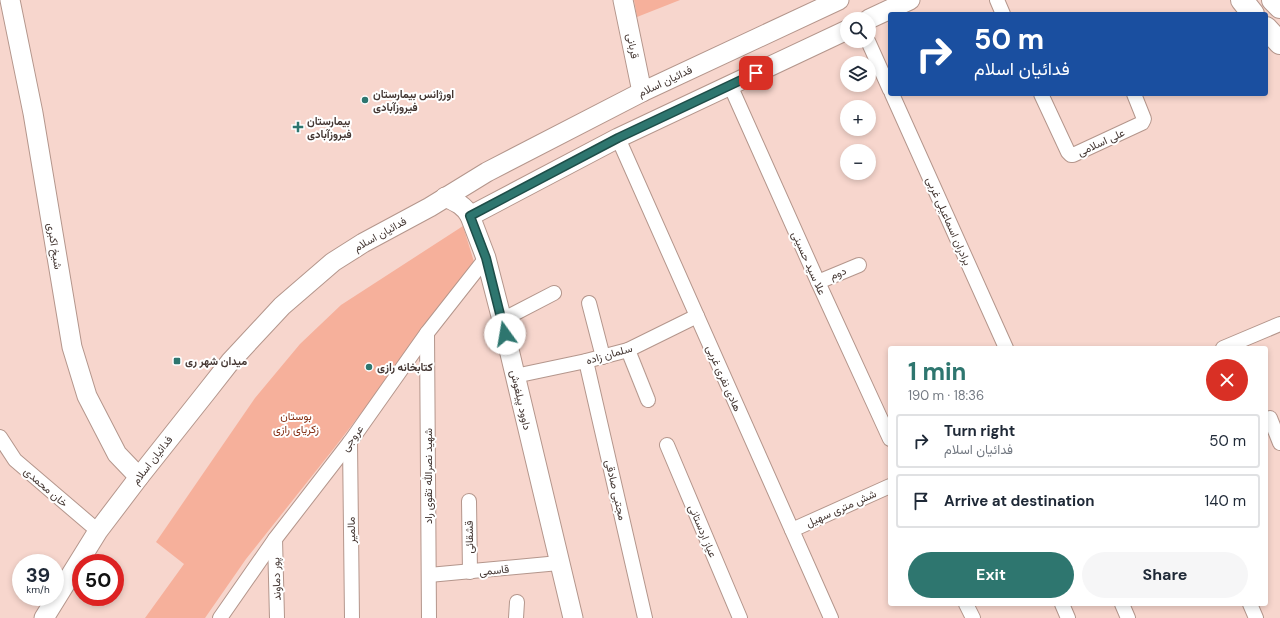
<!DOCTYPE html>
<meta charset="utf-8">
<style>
:root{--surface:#fff;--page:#f6f6f7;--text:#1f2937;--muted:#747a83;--line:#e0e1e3;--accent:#2e766f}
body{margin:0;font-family:"DM Sans",Vazirmatn,sans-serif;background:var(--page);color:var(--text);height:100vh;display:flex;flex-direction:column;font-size:15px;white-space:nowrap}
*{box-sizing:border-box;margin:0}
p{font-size:13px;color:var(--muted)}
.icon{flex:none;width:22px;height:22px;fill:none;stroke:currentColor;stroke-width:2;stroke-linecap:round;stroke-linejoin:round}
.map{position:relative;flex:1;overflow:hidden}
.sheet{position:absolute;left:888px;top:346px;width:380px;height:260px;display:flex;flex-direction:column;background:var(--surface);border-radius:4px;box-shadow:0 2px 6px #0003}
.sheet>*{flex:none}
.hud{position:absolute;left:888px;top:12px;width:380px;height:84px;border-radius:4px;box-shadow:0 2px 6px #0003;background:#1a4fa0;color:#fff;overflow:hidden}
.fabs{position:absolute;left:840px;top:12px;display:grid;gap:8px}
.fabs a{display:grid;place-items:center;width:36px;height:36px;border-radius:50%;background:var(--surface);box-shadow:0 2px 6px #0003;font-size:20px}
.speed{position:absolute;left:12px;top:554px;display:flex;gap:8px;font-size:20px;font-weight:700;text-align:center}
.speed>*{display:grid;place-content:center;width:52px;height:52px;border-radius:50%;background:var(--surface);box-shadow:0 2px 6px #0003;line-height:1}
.speed small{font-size:10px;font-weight:400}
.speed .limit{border:6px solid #d22;background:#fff;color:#111}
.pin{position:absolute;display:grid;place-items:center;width:34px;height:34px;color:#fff;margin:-17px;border-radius:8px;box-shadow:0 2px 6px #0006}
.me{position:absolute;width:44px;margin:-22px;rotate:347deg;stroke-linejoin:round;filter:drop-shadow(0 0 3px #0008)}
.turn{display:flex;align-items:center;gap:14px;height:84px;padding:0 20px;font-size:18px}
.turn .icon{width:52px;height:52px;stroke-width:2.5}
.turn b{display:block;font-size:28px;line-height:34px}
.round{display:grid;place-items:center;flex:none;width:42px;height:42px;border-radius:21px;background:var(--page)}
.summary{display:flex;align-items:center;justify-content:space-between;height:68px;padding:0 20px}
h1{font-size:24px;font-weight:700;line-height:30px;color:var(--accent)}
.cta{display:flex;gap:8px;margin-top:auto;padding:8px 20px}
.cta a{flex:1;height:46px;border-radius:24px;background:var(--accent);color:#fff;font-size:16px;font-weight:700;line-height:46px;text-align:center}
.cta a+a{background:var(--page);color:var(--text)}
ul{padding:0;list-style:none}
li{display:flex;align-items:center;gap:12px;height:54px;margin:0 8px 6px;padding:0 12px;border:2px solid var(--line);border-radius:4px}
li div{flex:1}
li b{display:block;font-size:15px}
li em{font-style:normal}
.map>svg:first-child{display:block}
</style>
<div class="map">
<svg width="1280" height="618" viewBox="0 0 1280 618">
<rect width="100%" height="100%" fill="#f7d6cd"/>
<g fill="#f6b09b">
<polygon points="634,0 680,0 637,17"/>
<polygon points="463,226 475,265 335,447 246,559 205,618 145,618 184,564 156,542 255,398 300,344 341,305"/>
</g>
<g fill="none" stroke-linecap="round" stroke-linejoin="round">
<g stroke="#b4968c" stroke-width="16">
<g id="street">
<polyline points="997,0 1003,14"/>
<polyline points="868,41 890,90"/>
<polyline points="730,85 818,282 890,439"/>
<polyline points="892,94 1006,348"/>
<polyline points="1041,94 1068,152 1071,155 1073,155 1142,123 1144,119 1134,94"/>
<polyline points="618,138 831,618"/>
<polyline points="818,282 859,265"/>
<polyline points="589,303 603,357"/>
<polyline points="502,320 554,293"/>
<polyline points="427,333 429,618"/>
<polyline points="1223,348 1280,324"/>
<polyline points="628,350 648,400"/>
<polyline points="586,361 645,618"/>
<polyline points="515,376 586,361 628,350 697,316"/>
<polyline points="1270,418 1280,443"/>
<polyline points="0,437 15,460 98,531"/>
<polyline points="350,442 352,618"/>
<polyline points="667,445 740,618"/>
<polyline points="469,501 470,572"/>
<polyline points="792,530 890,486"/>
<polyline points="275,539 277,618"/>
<polyline points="429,575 559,563"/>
<polyline points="966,604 973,618"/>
<polyline points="1062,604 1068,618"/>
<polyline points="1122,604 1128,618"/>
<polyline points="1250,604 1256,618"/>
<polyline points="220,618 275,539 350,442 427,333 486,258"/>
<polyline points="516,618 517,602"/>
</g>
</g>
<g stroke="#b4968c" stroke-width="21">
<g id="secondary">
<polyline points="10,0 33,113 72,347 87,396 117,454 139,477"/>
<polyline points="623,0 642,92"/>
<polyline points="869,19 910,0"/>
<path d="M445,197C456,202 464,205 470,216L486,258L502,320L573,618"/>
<polyline points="470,216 618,138 847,30"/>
<polyline points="44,618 98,531 139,477 208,390 230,362 282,306 333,262 363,243 430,207 487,172 642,92 839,0"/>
</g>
</g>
<g stroke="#b4968c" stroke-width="24">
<g id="primary">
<polyline points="1242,0 1253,14"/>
<polyline points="1273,0 1280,7"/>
<polyline points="1266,28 1280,43"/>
</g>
</g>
<use href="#street" stroke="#fff" stroke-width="14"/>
<use href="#secondary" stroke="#fff" stroke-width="19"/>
<use href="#primary" stroke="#fff" stroke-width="22"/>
</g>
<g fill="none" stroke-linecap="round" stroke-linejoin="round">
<g stroke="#1e4d48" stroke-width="10">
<polyline id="route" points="505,334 486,258 470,216 618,138 756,73"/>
</g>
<use href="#route" stroke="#2e766f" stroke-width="7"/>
</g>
<g fill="#2e766f" stroke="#fff" stroke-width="1.5">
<circle cx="365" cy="100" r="4"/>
<path d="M296 121h4v4h4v4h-4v4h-4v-4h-4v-4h4z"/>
<rect x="173" y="357" width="8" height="8" rx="2"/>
<circle cx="369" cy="367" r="4"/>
</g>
<g text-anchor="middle" stroke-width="4" stroke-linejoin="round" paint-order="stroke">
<g font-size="11" fill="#433632" stroke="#fff">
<text transform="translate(633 46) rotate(79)" y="4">قربانی</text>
<text transform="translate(665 81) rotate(-25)" y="4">فدائیان اسلام</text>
<text transform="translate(1101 142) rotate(-25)" y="4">علی اسلامی</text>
<text transform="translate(949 221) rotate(66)" y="4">برادران اسماعیلی غربی</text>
<text transform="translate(380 234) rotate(-29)" y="4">فدائیان اسلام</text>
<text transform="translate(55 246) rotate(81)" y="4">شیخ اکبری</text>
<text transform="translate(809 263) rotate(66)" y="4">علا سید حسینی</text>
<text transform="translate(838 273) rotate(-22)" y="4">دوم</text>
<text transform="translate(609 354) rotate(-16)" y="4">سلمان زاده</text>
<text transform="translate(724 378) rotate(66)" y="4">هادی نفری غربی</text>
<text transform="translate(521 400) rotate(77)" y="4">داوود پیلغوش</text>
<text transform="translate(352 438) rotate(-54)" y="4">عروجی</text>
<text transform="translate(152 460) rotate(-52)" y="4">فدائیان اسلام</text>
<text transform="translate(428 476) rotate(-90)" y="4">شهید نصرالله تقوی راد</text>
<text transform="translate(46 487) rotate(41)" y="4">خان محمدی</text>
<text transform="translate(616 490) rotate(77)" y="4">مجتبی صادقی</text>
<text transform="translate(841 508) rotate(-24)" y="4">شش متری سهیل</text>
<text transform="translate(351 530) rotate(-91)" y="4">مالمیر</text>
<text transform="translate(703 531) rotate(67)" y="4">عیاز اردستانی</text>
<text transform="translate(469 537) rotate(-91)" y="4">قشقائی</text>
<text transform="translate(494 570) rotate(-6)" y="4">قاسمی</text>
<text transform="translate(276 579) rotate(-92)" y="4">پور دماوند</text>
</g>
<g font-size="11" font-weight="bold" fill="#433632" stroke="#fff" text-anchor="start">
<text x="373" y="98">اورژانس بیمارستان<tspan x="373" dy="13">فیروزآبادی</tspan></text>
<text x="307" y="125">بیمارستان<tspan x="307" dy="13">فیروزآبادی</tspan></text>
<text x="185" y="365">میدان شهر ری</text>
<text x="377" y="371">کتابخانه رازی</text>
</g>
<g font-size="11" fill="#822c10" stroke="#fff">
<text x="296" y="420">بوستان<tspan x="296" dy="13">زکریای رازی</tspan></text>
</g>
</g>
</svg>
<div class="fabs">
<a><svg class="icon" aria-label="search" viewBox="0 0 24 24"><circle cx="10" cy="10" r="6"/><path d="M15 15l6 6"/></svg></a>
<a><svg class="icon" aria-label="layers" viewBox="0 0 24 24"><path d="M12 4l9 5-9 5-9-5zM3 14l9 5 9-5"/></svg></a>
<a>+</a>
<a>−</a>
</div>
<div class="speed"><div>39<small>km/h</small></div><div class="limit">50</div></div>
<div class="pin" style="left:756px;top:73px;background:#d93025"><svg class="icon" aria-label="arrive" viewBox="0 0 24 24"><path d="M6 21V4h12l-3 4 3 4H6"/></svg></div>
<svg class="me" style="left:505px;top:334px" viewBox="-20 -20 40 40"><circle r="19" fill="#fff"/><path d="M0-13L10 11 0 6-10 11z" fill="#2e766f"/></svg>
<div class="hud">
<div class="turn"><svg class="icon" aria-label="right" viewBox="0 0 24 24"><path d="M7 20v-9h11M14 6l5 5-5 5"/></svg><div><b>50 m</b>فدائیان اسلام</div></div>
</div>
<section class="sheet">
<div class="summary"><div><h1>1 min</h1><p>190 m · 18:36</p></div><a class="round" style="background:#d93025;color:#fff"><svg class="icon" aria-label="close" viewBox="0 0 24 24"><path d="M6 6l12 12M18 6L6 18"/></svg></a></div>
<ul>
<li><svg class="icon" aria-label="right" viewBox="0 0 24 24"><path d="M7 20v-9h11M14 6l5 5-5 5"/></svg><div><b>Turn right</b><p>فدائیان اسلام</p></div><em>50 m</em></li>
<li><svg class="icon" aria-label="arrive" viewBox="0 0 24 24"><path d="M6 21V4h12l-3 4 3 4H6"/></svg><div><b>Arrive at destination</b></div><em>140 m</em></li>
</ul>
<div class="cta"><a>Exit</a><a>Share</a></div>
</section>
</div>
